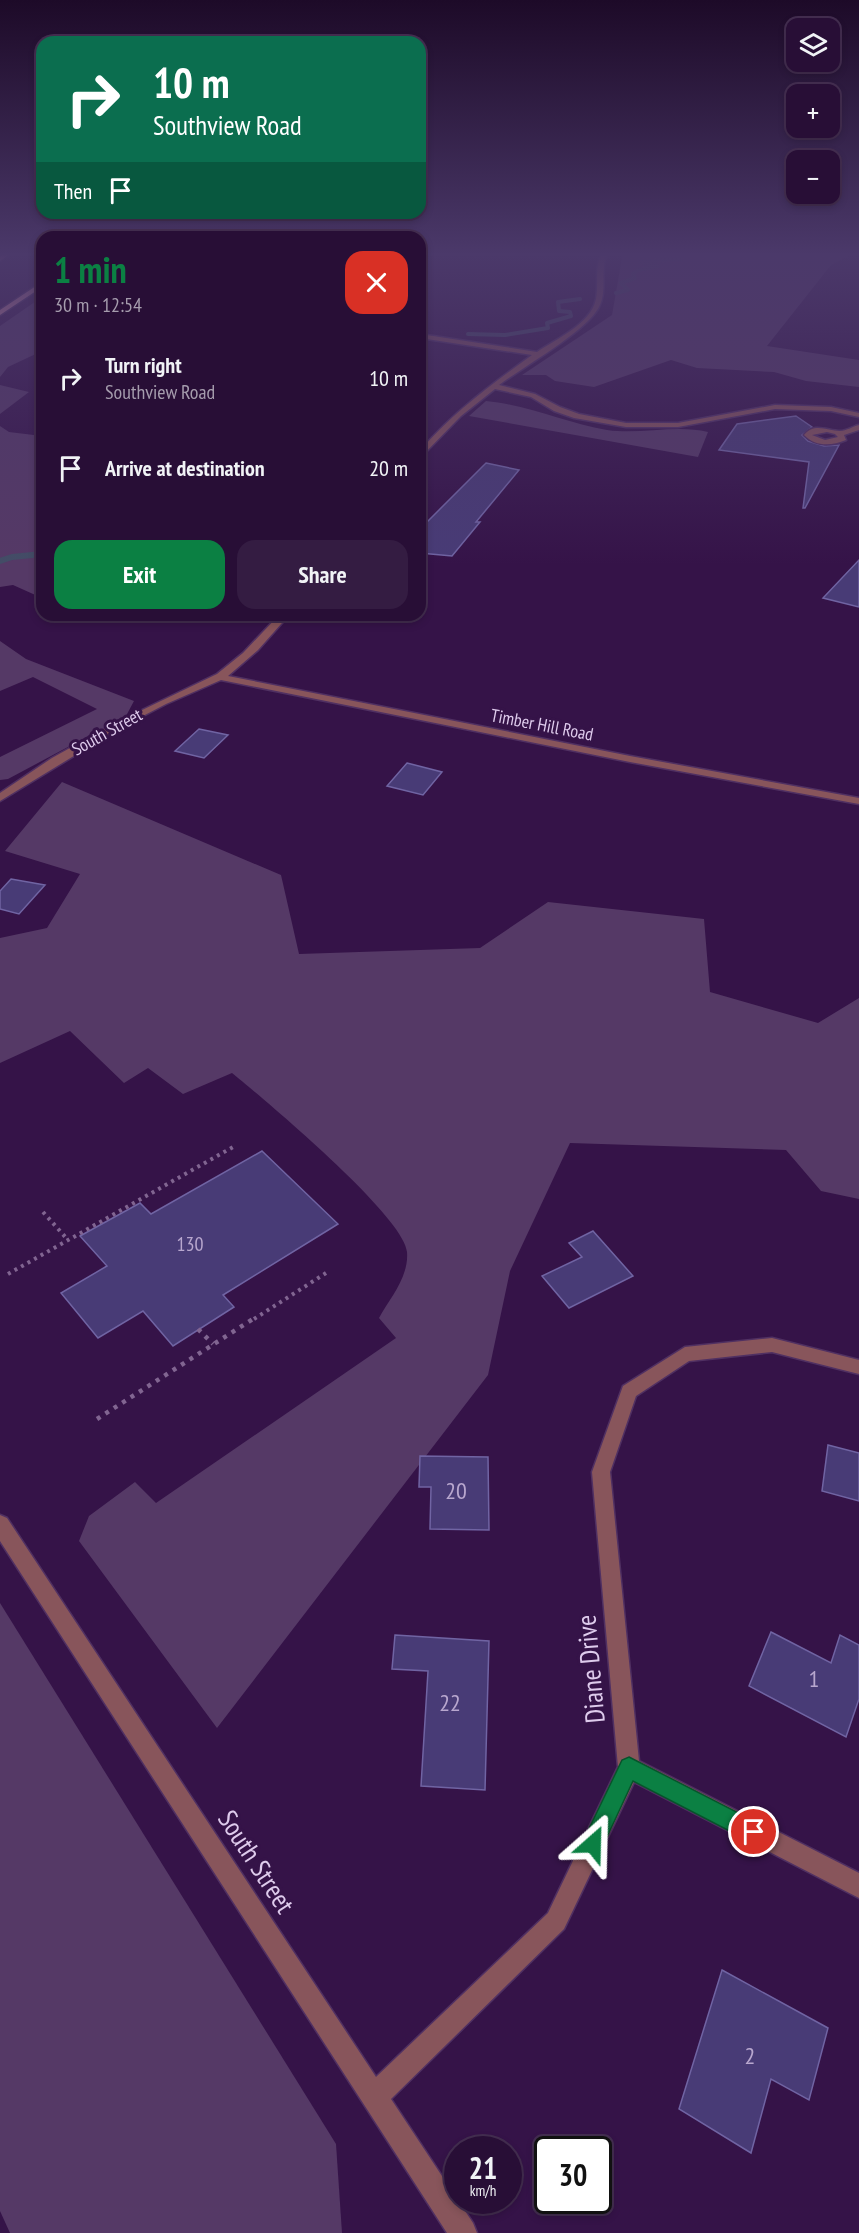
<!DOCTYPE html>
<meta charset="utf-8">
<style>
:root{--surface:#280e36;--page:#341c42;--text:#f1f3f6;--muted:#a59cad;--line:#442e51;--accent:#0b8043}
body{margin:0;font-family:"PT Sans Narrow",sans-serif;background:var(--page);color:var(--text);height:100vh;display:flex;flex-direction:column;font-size:22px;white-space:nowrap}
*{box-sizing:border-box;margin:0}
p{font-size:20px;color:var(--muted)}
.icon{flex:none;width:33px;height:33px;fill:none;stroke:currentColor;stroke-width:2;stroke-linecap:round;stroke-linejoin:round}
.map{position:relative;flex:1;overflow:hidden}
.side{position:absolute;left:36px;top:231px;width:390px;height:390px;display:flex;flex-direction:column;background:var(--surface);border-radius:18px;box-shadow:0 3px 9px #0003,0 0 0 2px var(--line)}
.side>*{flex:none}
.guide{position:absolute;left:36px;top:36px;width:390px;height:183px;border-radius:18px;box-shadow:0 3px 9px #0003,0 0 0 2px var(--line);background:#0b6e4f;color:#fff;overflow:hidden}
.tools{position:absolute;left:786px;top:18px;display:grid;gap:12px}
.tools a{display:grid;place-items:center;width:54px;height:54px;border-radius:12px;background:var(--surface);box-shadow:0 3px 9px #0003,0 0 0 2px var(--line);font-size:30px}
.speed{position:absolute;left:444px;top:2136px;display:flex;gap:12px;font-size:30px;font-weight:700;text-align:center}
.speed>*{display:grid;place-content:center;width:78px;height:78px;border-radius:50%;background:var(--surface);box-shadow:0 3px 9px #0003,0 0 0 2px var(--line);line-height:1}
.speed small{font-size:15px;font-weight:400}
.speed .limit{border:3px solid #111;border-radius:9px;background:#fff;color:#111}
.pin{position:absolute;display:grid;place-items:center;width:51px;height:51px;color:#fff;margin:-26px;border:3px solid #fff;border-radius:50%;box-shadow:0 2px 6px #0007}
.me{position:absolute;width:66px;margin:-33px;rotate:25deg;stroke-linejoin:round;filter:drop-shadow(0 0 4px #0008)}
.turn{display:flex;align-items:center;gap:21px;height:126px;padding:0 18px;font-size:27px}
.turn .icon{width:78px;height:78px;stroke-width:2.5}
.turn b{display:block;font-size:42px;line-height:51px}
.then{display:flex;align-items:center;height:57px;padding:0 18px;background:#0003;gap:12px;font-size:22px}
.round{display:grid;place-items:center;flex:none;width:63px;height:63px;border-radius:18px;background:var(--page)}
.summary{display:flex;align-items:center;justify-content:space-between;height:102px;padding:0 18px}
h1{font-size:36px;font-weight:800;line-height:45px;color:var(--accent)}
.button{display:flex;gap:12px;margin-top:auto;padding:12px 18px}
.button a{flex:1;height:69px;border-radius:18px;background:var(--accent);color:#fff;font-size:24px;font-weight:800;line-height:69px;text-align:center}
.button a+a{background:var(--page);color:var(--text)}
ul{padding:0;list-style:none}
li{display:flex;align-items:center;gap:18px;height:90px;padding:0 18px}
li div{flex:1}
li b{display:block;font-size:22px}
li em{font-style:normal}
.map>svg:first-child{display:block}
</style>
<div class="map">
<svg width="859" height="2233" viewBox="0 0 859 2233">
<rect width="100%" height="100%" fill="#351348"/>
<g fill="#553966">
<polygon points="623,252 856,252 831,265 767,346 859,360 859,387 806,381 774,372 697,368 671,360 594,387 555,381 546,375 522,375 612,315"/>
<polygon points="42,297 42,351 8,367 0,377 0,326"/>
<polygon points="0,385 29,392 0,414"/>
<path d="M486,401C528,405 566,423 607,430C641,435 675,424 708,432L698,457L469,416Z"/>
<polygon points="0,426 9,432 42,436 42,598 13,585 0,587"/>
<polygon points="0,641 26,659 134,701 126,716 8,779 0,780 0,757 97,709 33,677 0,691"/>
<path d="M62,782L281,875L299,954L480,948L548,902L704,919L710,992L818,1023L859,998V1199L821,1191L786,1150L570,1143L510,1271L488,1375L217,1728L79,1541L89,1516L135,1482L156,1503L396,1338L379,1318C390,1298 409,1277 407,1252C405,1217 264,1099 232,1073L183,1094L148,1068L124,1083L70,1031L0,1063V938L47,928L80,874L5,851Z"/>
<polygon points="0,1603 336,2144 342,2233 10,2233 0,2211"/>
</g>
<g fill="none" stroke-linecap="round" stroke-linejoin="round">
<g stroke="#434c66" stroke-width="4">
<polyline points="616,293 628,290 621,283 635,278 633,274 638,270 658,266 641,262 681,259 675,253 662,256 652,252"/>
<polyline points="468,334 505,335 548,328 547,323 571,316 570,312 559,311 558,302 580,299"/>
<polyline points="420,350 425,349"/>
</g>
<polyline stroke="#434c66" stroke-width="6" points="0,561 12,557 42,554"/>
</g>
<g fill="#483b76" stroke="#7064a3" stroke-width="1.5">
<polygon points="796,416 812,427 802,435 808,441 824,446 839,445 805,508 803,508 809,462 719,450 737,424"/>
<polygon points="486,463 519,470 476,522 480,522 452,556 420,553 420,529"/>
<polygon points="859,560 859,607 823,598"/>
<polygon points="199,729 228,735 204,758 175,751"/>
<polygon points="407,763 442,772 423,795 387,786"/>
<polygon points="11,879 45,885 19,914 0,909 0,891"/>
<polygon points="262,1151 338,1224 223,1295 234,1307 173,1346 143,1311 98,1338 61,1293 107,1266 80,1236 140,1203 151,1214"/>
<polygon points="593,1231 633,1276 569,1308 542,1276 582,1257 569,1243"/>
<polygon points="828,1445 859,1453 859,1501 822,1491"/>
<polygon points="420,1456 488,1457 489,1530 430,1529 431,1487 419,1487"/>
<polygon points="771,1632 831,1663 840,1635 859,1645 859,1699 846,1737 749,1686"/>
<polygon points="395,1635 489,1641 485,1790 421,1786 428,1671 392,1669"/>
<polygon points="722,1970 828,2028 809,2100 771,2079 751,2153 679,2109"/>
</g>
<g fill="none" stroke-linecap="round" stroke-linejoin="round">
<g stroke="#503062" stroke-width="3">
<g id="minor">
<path d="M602,252H608C599,270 608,290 599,307C587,331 523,367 499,385L535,394L560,407L579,414L626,423H678L775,405L831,407L859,413V417L831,411L775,409L678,427H626L574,418L554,411L531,397L495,389L461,416L420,458V451C452,413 492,384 532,355L420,338V334L537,352C556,339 591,324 596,299C599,282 594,268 602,252Z"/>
<path d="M859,425V430L844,435L846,440C831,446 816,447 804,435C814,422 828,431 840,431C846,431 854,426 859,425ZM827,432L835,434L838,437L825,440L812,435Z"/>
<polygon points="279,615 289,615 258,650 228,676 630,756 859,798 859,804 630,762 221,680 166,704 118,729 0,801 0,793 52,758 111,725 217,674 243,653"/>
<polygon points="772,1338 859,1360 859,1374 772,1352 689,1361 636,1396 610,1472 639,1761 859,1873 859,1898 634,1782 564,1929 391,2099 473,2223 477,2233 447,2233 0,1541 0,1515 7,1518 376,2077 548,1913 618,1767 592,1472 623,1386 685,1347"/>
</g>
</g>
<g stroke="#503062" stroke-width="3">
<g id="highway">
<polygon points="5,252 13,252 0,261 0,256"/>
<polygon points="42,282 42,287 0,315 0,310"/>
</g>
</g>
<g stroke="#816591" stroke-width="4" stroke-dasharray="3 4.5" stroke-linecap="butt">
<polyline points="43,1212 68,1240"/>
<polyline points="8,1274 233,1147"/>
<polyline points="254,1319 326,1273"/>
</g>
<g stroke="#816591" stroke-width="4.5" stroke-dasharray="4 6" stroke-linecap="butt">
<polyline points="198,1329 213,1344"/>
<polyline points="97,1419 256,1317"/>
</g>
<use href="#minor" fill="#88555b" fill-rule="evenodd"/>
<use href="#highway" fill="#f3a5af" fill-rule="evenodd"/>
</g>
<linearGradient id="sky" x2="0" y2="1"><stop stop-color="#1d0a28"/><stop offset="0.45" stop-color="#4b396a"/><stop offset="1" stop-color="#4b396a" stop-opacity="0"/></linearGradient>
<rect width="859" height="565" fill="url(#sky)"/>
<polygon fill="#0b8043" stroke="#07532c" stroke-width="1.5" points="629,1757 762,1825 765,1832 762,1840 754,1843 747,1840 633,1781 600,1852 593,1855 585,1852 582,1844 585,1837 622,1760"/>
<g text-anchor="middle" stroke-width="6" stroke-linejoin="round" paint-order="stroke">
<g font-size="18" fill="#decbec" stroke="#351348">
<text transform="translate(542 725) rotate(11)" y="6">Timber Hill Road</text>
<text transform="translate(107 732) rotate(-29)" y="6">South Street</text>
</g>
<g font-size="20" fill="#b8a7ce">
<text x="190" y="1251">130</text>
</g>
<g font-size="24" fill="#b8a7ce">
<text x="456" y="1499">20</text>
<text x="814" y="1687">1</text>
<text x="450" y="1711">22</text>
<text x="750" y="2064">2</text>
</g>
<g font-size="27" fill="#decbec" stroke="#351348">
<text transform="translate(591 1669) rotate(-95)" y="9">Diane Drive</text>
<text transform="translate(256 1862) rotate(57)" y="9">South Street</text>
</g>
</g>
</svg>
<div class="tools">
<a><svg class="icon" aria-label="layers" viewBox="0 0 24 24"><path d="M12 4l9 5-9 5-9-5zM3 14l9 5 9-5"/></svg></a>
<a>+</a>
<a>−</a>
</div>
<div class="speed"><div>21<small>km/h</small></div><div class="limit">30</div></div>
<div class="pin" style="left:754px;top:1832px;background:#d93025"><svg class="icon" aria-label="arrive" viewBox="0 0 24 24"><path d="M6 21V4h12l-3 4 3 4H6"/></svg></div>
<svg class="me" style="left:593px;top:1844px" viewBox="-20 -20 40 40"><path d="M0-17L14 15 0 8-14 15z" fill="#0b8043" stroke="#fff" stroke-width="4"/></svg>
<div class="guide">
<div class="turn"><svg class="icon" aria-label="right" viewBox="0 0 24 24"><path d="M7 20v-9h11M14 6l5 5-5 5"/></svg><div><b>10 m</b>Southview Road</div></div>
<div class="then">Then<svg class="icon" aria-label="arrive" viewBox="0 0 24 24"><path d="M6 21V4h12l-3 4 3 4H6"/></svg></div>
</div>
<section class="side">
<div class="summary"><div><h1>1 min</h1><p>30 m · 12:54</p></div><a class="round" style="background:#d93025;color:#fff"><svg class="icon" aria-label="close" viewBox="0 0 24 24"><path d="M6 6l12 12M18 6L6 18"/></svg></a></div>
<ul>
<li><svg class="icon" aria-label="right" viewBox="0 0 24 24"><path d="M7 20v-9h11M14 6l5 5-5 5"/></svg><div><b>Turn right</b><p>Southview Road</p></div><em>10 m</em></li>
<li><svg class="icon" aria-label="arrive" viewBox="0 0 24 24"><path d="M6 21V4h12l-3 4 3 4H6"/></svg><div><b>Arrive at destination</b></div><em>20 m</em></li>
</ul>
<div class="button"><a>Exit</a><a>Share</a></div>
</section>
</div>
